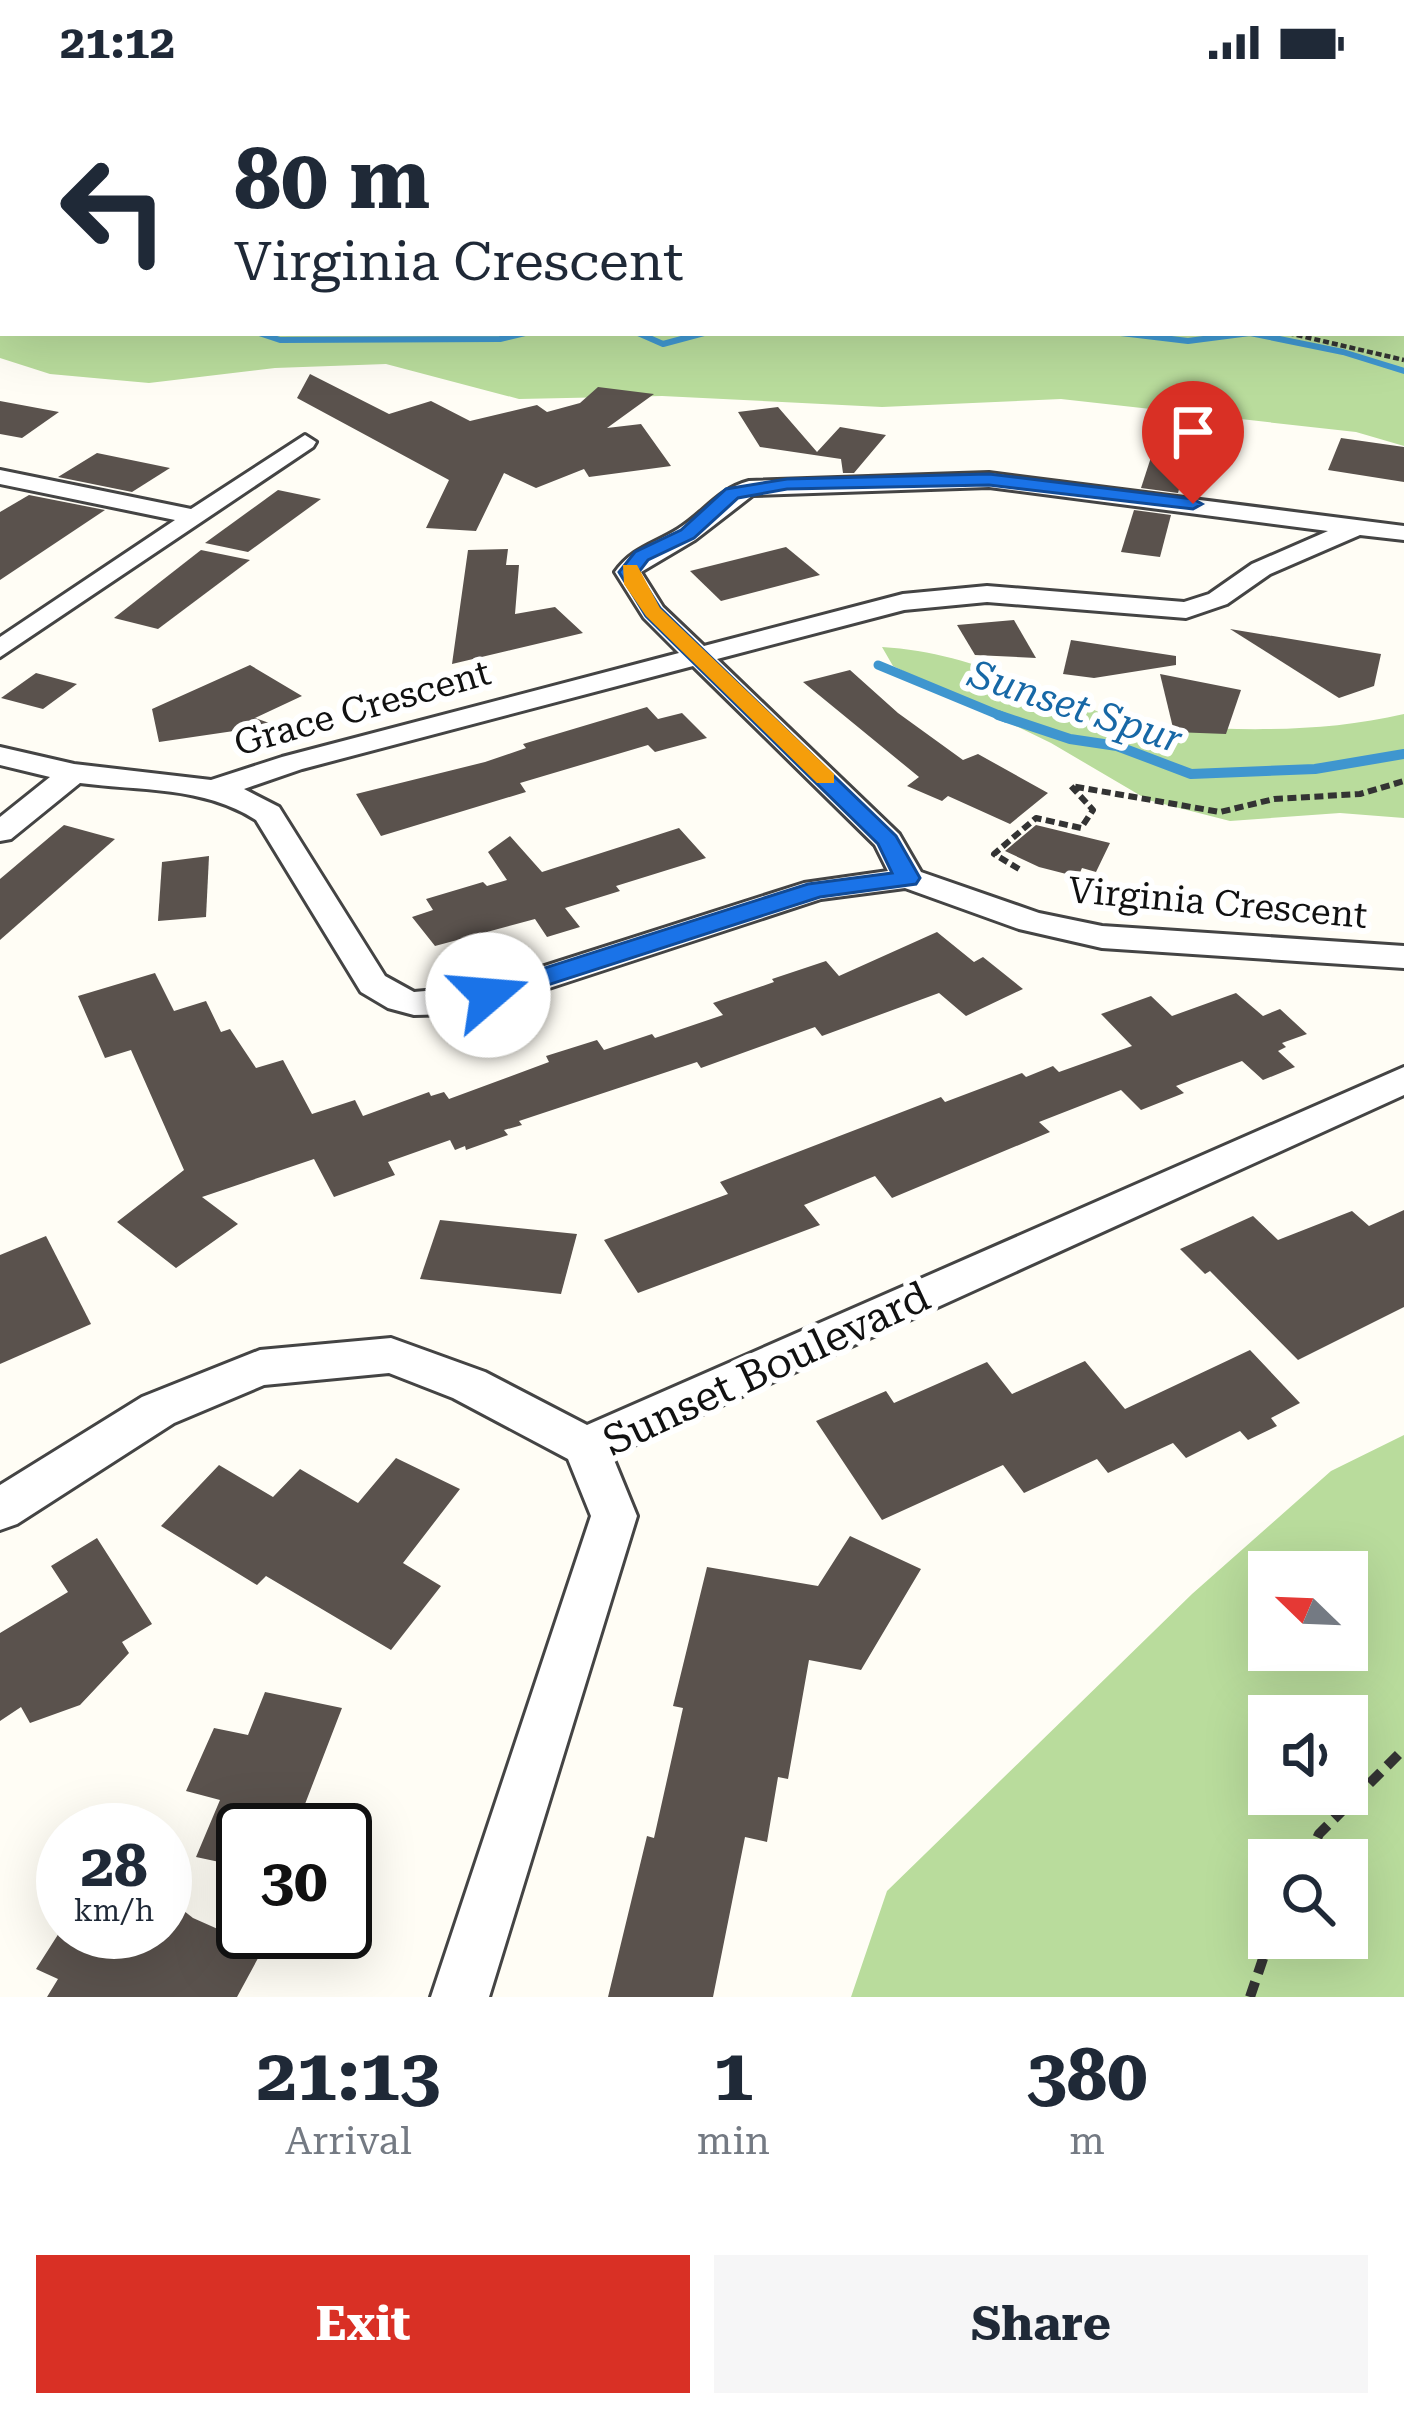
<!DOCTYPE html>
<style>
:root{--surface:#fff;--page:#f6f6f7;--text:#1f2937;--muted:#747a83;--accent:#d93025}
body{margin:0;font-family:"Roboto Serif",serif;background:var(--page);color:var(--text);height:100vh;display:flex;flex-direction:column;font-size:45px;white-space:nowrap}
*{box-sizing:border-box;margin:0}
p{font-size:39px;color:var(--muted)}
.icon{flex:none;width:66px;height:66px;fill:none;stroke:currentColor;stroke-width:2;stroke-linecap:round;stroke-linejoin:round}
.map{position:relative;height:1913px;overflow:hidden}
.sheet{display:flex;flex-direction:column;background:var(--surface);flex:1}
.sheet>*{flex:none}
.banner{position:absolute;left:0px;top:0px;width:1404px;height:252px;box-shadow:0 12px 48px #0002;background:#fff;color:var(--text);overflow:hidden}
.needle{width:78px;rotate:293deg}
.buttons{position:absolute;left:1248px;top:1467px;display:grid;gap:24px}
.buttons a{display:grid;place-items:center;width:120px;height:120px;border-radius:0px;background:var(--surface);box-shadow:0 12px 48px #0002;font-size:60px}
.speed{position:absolute;left:36px;top:1719px;display:flex;gap:24px;font-size:60px;font-weight:700;text-align:center}
.speed>*{display:grid;place-content:center;width:156px;height:156px;border-radius:50%;background:var(--surface);box-shadow:0 12px 48px #0002;line-height:1}
.speed small{font-size:30px;font-weight:400}
.speed .limit{border:6px solid #111;border-radius:18px;background:#fff;color:#111}
.pin{position:absolute;display:grid;place-items:center;width:102px;height:102px;color:#fff;margin:-123px -51px;border-radius:50% 50% 50% 0;rotate:-45deg;box-shadow:0 0 12px #0007}
.pin .icon{rotate:45deg}
.me{position:absolute;width:132px;margin:-66px;rotate:72deg;stroke-linejoin:round;filter:drop-shadow(0 0 9px #0008)}
.turn{display:flex;align-items:center;gap:42px;height:252px;padding:0 36px;font-size:54px}
.turn .icon{width:156px;height:156px;stroke-width:2.5}
.turn b{display:block;font-size:84px;line-height:102px}
.eta{display:flex;justify-content:space-evenly;align-items:center;height:204px;text-align:center}
.eta b{font-size:72px;font-weight:700;line-height:84px}
.button{display:flex;gap:24px;margin-top:auto;padding:24px 36px}
.button a{flex:1;height:138px;border-radius:0px;background:var(--accent);color:#fff;font-size:48px;font-weight:700;line-height:138px;text-align:center}
.button a+a{background:var(--page);color:var(--text)}
.status{display:flex;justify-content:space-between;align-items:center;height:84px;padding:0 60px;background:var(--surface);direction:ltr}
.status svg{height:33px;fill:currentColor}
.map>svg:first-child{display:block}
</style>
<div class="status"><b>21:12</b><svg viewBox="0 0 49 12"><path d="M0 12V9h3v3zM5 12V6h3v6zM10 12V3h3v9zM15 12V0h3v12zM26 1h20v11H26zM47 4h2v5h-2z"/></svg></div>
<div class="map">
<svg width="1404" height="1913" viewBox="0 0 1404 1913">
<rect width="100%" height="100%" fill="#fffdf5"/>
<g fill="#b9dc9c" fill-rule="evenodd">
<polygon points="0,153 3,249 1401,249 1404,205 1404,362 1356,348 1061,315 882,323 662,312 519,315 386,280 275,284 149,299 50,290 0,274"/>
<path d="M882,563C972,568 1044,610 1128,638C1145,643 1165,642 1183,643C1256,647 1332,647 1404,630V734L1340,729L1230,737L1148,716L1051,659L893,582Z"/>
<path d="M1404,1351V1913H851L887,1807L1192,1510L1331,1387ZM1269,1488H1347V1566H1269ZM1269,1632H1347V1710H1269ZM1269,1776H1347V1854H1269Z"/>
</g>
<g fill="none" stroke-linecap="round" stroke-linejoin="round">
<g stroke="#3f96cf" stroke-width="6">
<polyline points="259,249 280,256 500,255 525,249"/>
<polyline points="638,249 663,260 704,249"/>
<polyline points="807,249 847,249"/>
<polyline points="982,249 1052,249"/>
<polyline points="1121,249 1188,257 1250,249 1343,268 1404,287"/>
</g>
<polyline stroke="#3f96cf" stroke-width="9" points="878,581 1006,634"/>
<polyline stroke="#3f96cf" stroke-width="10" points="998,631 1070,655 1117,662 1191,690 1315,685 1404,670"/>
</g>
<g fill="#5a524d">
<polygon points="310,290 389,330 431,317 470,337 537,321 547,328 580,319 598,303 654,310 607,344 641,340 671,382 589,393 584,385 536,404 504,389 476,447 426,444 449,396 297,314"/>
<polygon points="0,317 59,328 22,354 0,350"/>
<polygon points="778,323 817,368 840,343 886,351 854,389 843,389 841,375 760,363 738,328"/>
<polygon points="1341,354 1404,363 1404,398 1328,386"/>
<polygon points="1156,358 1191,362 1178,409 1141,404"/>
<polygon points="97,369 170,384 132,408 58,393"/>
<polygon points="278,406 321,415 248,468 205,459"/>
<polygon points="29,411 105,426 0,496 0,428"/>
<polygon points="1134,426 1171,431 1160,473 1121,468"/>
<polygon points="786,463 820,491 721,517 690,487"/>
<polygon points="508,465 506,481 519,481 515,530 555,523 583,549 452,580 468,466"/>
<polygon points="201,466 250,476 158,545 114,534"/>
<polygon points="1014,536 1036,574 975,571 957,541"/>
<polygon points="1230,545 1381,570 1374,602 1339,614"/>
<polygon points="1071,556 1176,572 1176,581 1094,594 1063,590"/>
<polygon points="250,581 302,612 255,634 275,641 159,658 152,625"/>
<polygon points="850,586 898,629 963,676 978,670 1048,709 1010,740 948,712 942,717 907,702 919,693 803,598"/>
<polygon points="36,589 77,600 43,625 1,614"/>
<polygon points="1160,590 1241,606 1226,650 1174,648"/>
<polygon points="647,623 658,635 682,629 707,654 655,668 648,661 520,699 526,708 381,752 356,710 485,678 526,664 523,660"/>
<polygon points="64,741 115,755 0,856 0,795"/>
<polygon points="1036,741 1110,759 1096,788 1082,784 1078,793 1039,783 1005,767"/>
<polygon points="679,744 706,774 616,802 620,807 565,824 580,843 547,853 535,835 435,862 412,833 433,826 426,815 483,798 487,802 507,796 488,768 510,752 542,788"/>
<polygon points="209,772 206,833 158,837 162,778"/>
<polygon points="937,848 974,878 983,873 1023,905 966,932 939,909 822,952 815,943 701,984 697,978 519,1037 522,1041 504,1046 508,1051 466,1066 465,1062 455,1066 450,1056 388,1078 395,1091 334,1113 314,1075 202,1113 238,1140 176,1184 117,1138 184,1086 131,966 105,974 78,912 155,889 174,927 206,917 221,948 230,945 256,984 283,976 312,1030 355,1016 363,1032 429,1008 431,1012 444,1008 449,1015 549,978 546,972 597,956 604,966 652,950 655,954 723,931 713,919 774,898 772,895 826,877 839,892"/>
<polygon points="1236,909 1263,932 1280,925 1307,950 1282,959 1286,963 1278,967 1295,983 1263,996 1242,977 1176,1002 1184,1009 1141,1026 1121,1006 1039,1038 1050,1048 892,1114 875,1092 804,1121 820,1141 638,1209 604,1156 728,1110 720,1098 941,1013 945,1018 1022,989 1026,993 1053,982 1059,988 1132,962 1101,930 1151,912 1172,932"/>
<polygon points="1404,1126 1404,1223 1298,1276 1210,1187 1205,1190 1180,1165 1253,1132 1278,1156 1352,1127 1369,1142"/>
<polygon points="440,1136 577,1150 561,1210 420,1195"/>
<polygon points="46,1152 91,1240 0,1280 0,1171"/>
<polygon points="1250,1266 1300,1319 1271,1334 1277,1342 1248,1356 1240,1347 1186,1374 1173,1359 1108,1389 1097,1375 1024,1409 1003,1381 882,1436 816,1337 886,1307 894,1319 987,1278 1012,1310 1085,1277 1125,1325"/>
<polygon points="396,1374 460,1405 403,1479 441,1502 391,1566 266,1492 257,1501 161,1442 219,1381 273,1413 300,1385 358,1419"/>
<polygon points="850,1452 921,1485 861,1586 809,1576 788,1695 778,1693 767,1758 745,1753 713,1913 608,1913 647,1752 654,1754 683,1624 673,1622 707,1483 818,1502"/>
<polygon points="97,1454 152,1540 122,1558 129,1569 80,1621 30,1639 21,1623 0,1637 0,1549 68,1508 51,1482"/>
<polygon points="265,1608 342,1624 295,1746 243,1746 243,1783 196,1773 220,1716 186,1707 214,1644 248,1651"/>
<polygon points="165,1812 193,1834 263,1865 237,1913 47,1913 58,1895 36,1885 59,1849 80,1859 87,1848 165,1848"/>
</g>
<g fill="none" stroke-linecap="round" stroke-linejoin="round">
<g stroke="#444" stroke-width="6">
<g id="street">
<polygon points="162,0 198,0 200,3 164,3"/>
<polygon points="3,59 3,69 0,70 0,60"/>
<rect x="1401" y="140" width="3" height="10"/>
<polygon points="305,351 316,358 313,363 0,573 0,553 175,436 0,400 0,386 191,425"/>
<path d="M989,389L1404,442V456L1360,451L1270,490L1227,520L1186,534L987,518L904,526L717,575L899,750L921,788L1039,829L1102,842L1404,862V884L1102,864L1019,845L905,804L821,815L500,920L457,930L414,931L388,924L361,908L256,736C204,702 140,707 80,699L11,755L0,757V733L50,693L0,681V663L74,680L211,696L282,673L679,569L644,534L615,488C632,464 654,460 678,445C704,429 718,405 749,397ZM989,403L1328,447L1252,480L1209,510L1184,518L987,502L903,510L704,562L663,523L641,488L695,456L753,411ZM693,582L875,761L888,787L804,799L482,902L414,908L385,892L279,723L244,705L302,685Z"/>
<polygon points="1404,983 1404,1011 612,1371 637,1432 489,1913 431,1913 591,1432 568,1375 453,1314 389,1289 264,1301 174,1339 17,1440 0,1446 0,1401 142,1313 260,1266 391,1254 485,1288 587,1341"/>
</g>
</g>
<polyline stroke="#333" stroke-width="3" stroke-dasharray="6 3" stroke-linecap="butt" points="14,3 22,0"/>
<polyline stroke="#333" stroke-width="4.5" stroke-dasharray="6 3" stroke-linecap="butt" points="1288,249 1404,276"/>
<polyline stroke="#333" stroke-width="6" stroke-dasharray="9 4.5" stroke-linecap="butt" points="1019,785 994,770 1036,734 1081,744 1093,726 1071,702 1220,728 1274,715 1360,710 1404,697"/>
<g stroke="#333" stroke-width="10" stroke-dasharray="16 9" stroke-linecap="butt">
<polyline points="1307,1776 1319,1750 1404,1665"/>
<polyline points="1250,1913 1270,1854"/>
</g>
<use href="#street" fill="#fff" fill-rule="evenodd"/>
</g>
<polygon fill="#1a73e8" stroke="#114b97" stroke-width="3" points="989,390 1193,415 1202,420 1193,425 989,401 787,405 738,414 694,454 648,476 638,489 660,524 896,752 920,794 916,800 820,813 498,917 479,917 475,911 479,905 808,800 892,789 878,760 646,532 619,488 635,468 681,446 726,405 787,395"/>
<polygon fill="#f59e0b" points="623,481 637,481 660,524 834,690 834,699 817,699 646,532 624,500"/>
<g text-anchor="middle" stroke-width="12" stroke-linejoin="round" paint-order="stroke">
<g font-size="36" fill="#111" stroke="#fff">
<text transform="translate(362 623) rotate(-16)" y="13">Grace Crescent</text>
<text transform="translate(1218 818) rotate(5)" y="13">Virginia Crescent</text>
</g>
<g font-size="39" font-style="italic" fill="#1768a6" stroke="#fff">
<text transform="translate(1076 622) rotate(18)" y="14">Sunset Spur</text>
</g>
<g font-size="42" fill="#111" stroke="#fff">
<text transform="translate(766 1284) rotate(-25)" y="15">Sunset Boulevard</text>
</g>
</g>
</svg>
<div class="buttons">
<a><svg class="needle" viewBox="-14 -14 28 28"><path d="M0-13l5 13h-10z" fill="#e53935"/><path d="M0 13l5-13h-10z" fill="#747a83"/></svg></a>
<a><svg class="icon" aria-label="sound" viewBox="0 0 24 24"><path d="M4 9h4l5-4v14l-5-4H4zM17 9q2 3 0 6"/></svg></a>
<a><svg class="icon" aria-label="search" viewBox="0 0 24 24"><circle cx="10" cy="10" r="6"/><path d="M15 15l6 6"/></svg></a>
</div>
<div class="speed"><div>28<small>km/h</small></div><div class="limit">30</div></div>
<div class="pin" style="left:1193px;top:420px;background:#d93025"><svg class="icon" aria-label="arrive" viewBox="0 0 24 24"><path d="M6 21V4h12l-3 4 3 4H6"/></svg></div>
<svg class="me" style="left:488px;top:911px" viewBox="-20 -20 40 40"><circle r="19" fill="#fff"/><path d="M0-13L10 11 0 6-10 11z" fill="#1a73e8"/></svg>
<div class="banner">
<div class="turn"><svg class="icon" aria-label="left" viewBox="0 0 24 24"><path d="M17 20v-9H6M10 6l-5 5 5 5"/></svg><div><b>80 m</b>Virginia Crescent</div></div>
</div>
</div>
<section class="sheet">
<div class="eta">
<div><b>21:13</b><p>Arrival</p></div>
<div><b>1</b><p>min</p></div>
<div><b>380</b><p>m</p></div>
</div>
<div class="button"><a>Exit</a><a>Share</a></div>
</section>
